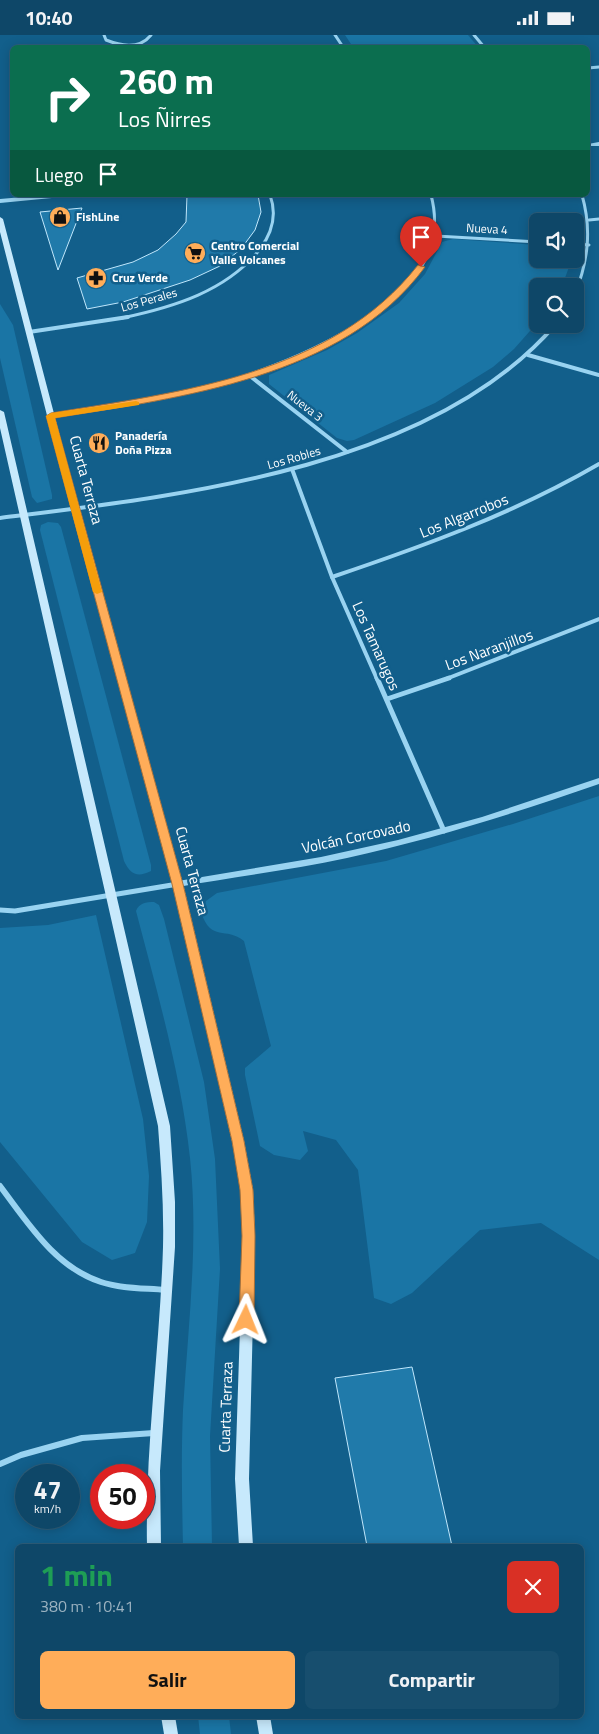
<!DOCTYPE html>
<html lang="es">
<meta charset="utf-8">
<style>
:root{--surface:#0e4768;--page:#174e6e;--text:#f1f3f6;--muted:#9bb2c0;--line:#2e5f7c;--accent:#ffad59}
body{margin:0;font-family:"Titillium Web",sans-serif;background:var(--page);color:var(--text);height:100vh;display:flex;flex-direction:column;font-size:19px;white-space:nowrap}
*{box-sizing:border-box;margin:0}
p{font-size:16px;color:var(--muted)}
.icon{flex:none;width:28px;height:28px;fill:none;stroke:currentColor;stroke-width:2;stroke-linecap:round;stroke-linejoin:round}
.map{position:relative;flex:1;overflow:hidden}
.details{position:absolute;left:15px;top:1509px;width:569px;height:175px;display:flex;flex-direction:column;background:var(--surface);border-radius:8px;box-shadow:0 2px 12px #0003,0 0 0 1px var(--line)}
.details>*{flex:none}
.banner{position:absolute;left:10px;top:10px;width:580px;height:152px;border-radius:8px;box-shadow:0 2px 12px #0003,0 0 0 1px var(--line);background:#0b6e4f;color:#fff;overflow:hidden}
.controls{position:absolute;left:529px;top:178px;display:grid;gap:10px}
.controls a{display:grid;place-items:center;width:55px;height:55px;border-radius:8px;background:var(--surface);box-shadow:0 2px 12px #0003,0 0 0 1px var(--line);font-size:25px}
.speed{position:absolute;left:15px;top:1429px;display:flex;gap:10px;font-size:25px;font-weight:700;text-align:center}
.speed>*{display:grid;place-content:center;width:65px;height:65px;border-radius:50%;background:var(--surface);box-shadow:0 2px 12px #0003,0 0 0 1px var(--line);line-height:1}
.speed small{font-size:12px;font-weight:400}
.speed .limit{border:8px solid #d22;background:#fff;color:#111}
.pin{position:absolute;display:grid;place-items:center;width:42px;height:42px;color:#fff;margin:-51px -21px;border-radius:50% 50% 50% 0;rotate:-45deg;box-shadow:0 0 5px #0007}
.pin .icon{rotate:45deg}
.me{position:absolute;width:55px;margin:-28px;rotate:2deg;stroke-linejoin:round;filter:drop-shadow(0 0 4px #0008)}
.turn{display:flex;align-items:center;gap:18px;height:105px;padding:0 25px;font-size:22px}
.turn .icon{width:65px;height:65px;stroke-width:2.5}
.turn b{display:block;font-size:35px;line-height:42px}
.then{display:flex;align-items:center;height:48px;padding:0 25px;background:#0003;gap:10px;font-size:19px}
.round{display:grid;place-items:center;flex:none;width:52px;height:52px;border-radius:8px;background:var(--page)}
.summary{display:flex;align-items:center;justify-content:space-between;height:85px;padding:0 25px}
h1{font-size:30px;font-weight:700;line-height:38px;color:#1e9e55}
.cta{display:flex;gap:10px;margin-top:auto;padding:10px 25px}
.cta a{flex:1;height:58px;border-radius:8px;background:var(--accent);color:#111;font-size:20px;font-weight:700;line-height:58px;text-align:center}
.cta a+a{background:var(--page);color:var(--text)}
.status{display:flex;justify-content:space-between;align-items:center;height:35px;padding:0 25px;background:var(--surface);direction:ltr}
.status svg{height:14px;fill:currentColor}
.map>svg:first-child{display:block}
</style>
<div class="status"><b>10:40</b><svg viewBox="0 0 49 12"><path d="M0 12V9h3v3zM5 12V6h3v6zM10 12V3h3v9zM15 12V0h3v12zM26 1h20v11H26zM47 4h2v5h-2z"/></svg></div>
<div class="map">
<svg width="599" height="1699" viewBox="0 0 599 1699">
<rect width="100%" height="100%" fill="#125f8b"/>
<g fill="#1a75a5">
<polygon points="345,0 468,0 478,12 353,12"/>
<polygon points="453,204 537,210 538,224 572,224 562,251 538,251 537,288 514,314 493,332 435,368 354,405 347,406 337,403 269,349 269,340 327,315 357,298 399,268 425,239 442,207"/>
<polygon points="0,269 13,290 52,460 52,464 37,468 32,462 0,323"/>
<path d="M48,487L58,488L61,492L151,830V836C137,843 130,839 124,826L40,495L41,490Z"/>
<path d="M599,761V1225L541,1188L480,1195L412,1258L391,1269L374,1263L358,1135L336,1105L303,1096L308,1116L300,1125L274,1120L260,1111L245,1040V1033L271,1011L244,906C226,891 211,908 201,877L206,866L217,858L386,826L513,789Z"/>
<path d="M154,867L159,870L164,884L204,1047L215,1124L220,1234L210,1401L212,1511H183C182,1466 181,1421 183,1375C188,1291 199,1207 190,1123C181,1039 157,957 136,876C139,868 146,867 154,867Z"/>
<polygon points="96,880 143,1084 149,1141 147,1187 135,1218 112,1225 82,1207 0,1107 0,893 48,890"/>
<polygon points="198,1681 229,1681 231,1699 200,1699"/>
</g>
<g fill="#207aaa" stroke="#c0e7fc">
<polygon points="187,160 258,160 261,177 255,195 241,214 220,231 190,245 123,267 87,274 77,243 133,227 158,215 176,199 186,187"/>
<polygon points="82,173 58,235 40,177"/>
<polygon points="412,1332 452,1511 367,1511 335,1343"/>
</g>
<g fill="none" stroke-linecap="round" stroke-linejoin="round">
<g stroke="#99d3f1" stroke-width="3">
<path d="M104,0L106,5C121,11 140,14 151,0"/>
<polyline points="335,0 343,12"/>
<polyline points="474,0 484,12"/>
<polyline points="588,33 599,32"/>
<polyline points="589,185 599,184"/>
<polyline points="436,201 538,207"/>
<polyline points="575,209 589,210"/>
<path d="M575,259C588,226 592,195 582,160"/>
<path d="M122,283C174,272 227,256 260,214C272,198 277,179 270,160"/>
<path d="M368,283C412,253 446,216 431,160"/>
</g>
<g stroke="#99d3f1" stroke-width="4">
<polyline points="29,297 128,282"/>
<polyline points="528,320 599,340"/>
<polyline points="250,341 347,417"/>
<path d="M51,381C163,366 274,346 370,282"/>
<polyline points="292,434 332,542 377,644"/>
<path d="M0,483C179,461 431,434 556,289"/>
<path d="M332,542C424,511 515,478 599,429"/>
<polyline points="446,644 599,584"/>
</g>
<g stroke="#99d3f1" stroke-width="5">
<polyline points="377,643 444,796"/>
<polyline points="387,664 449,643"/>
<polyline points="0,875 15,876 178,849"/>
</g>
<g stroke="#99d3f1" stroke-width="6">
<path d="M0,1151C28,1188 55,1232 101,1247C122,1254 145,1253 166,1255"/>
<polyline points="0,1429 21,1420 82,1403 154,1398"/>
</g>
<g fill="#99d3f1" fill-rule="evenodd">
<polygon points="599,107 599,111 588,111 588,109"/>
<polygon points="45,160 65,160 62,162 0,168 0,164"/>
<path d="M599,743V749C516,778 433,804 347,823C291,835 234,842 178,852L174,849L178,846L321,822L398,805L482,782Z"/>
</g>
<g fill="#c7e9fc" fill-rule="evenodd">
<polygon points="0,182 3,184 79,474 183,849 244,1106 253,1155 255,1201 249,1444 253,1511 239,1511 235,1444 243,1201 241,1155 232,1106 173,849 71,474 0,197"/>
<path d="M0,375L4,377L170,1091L175,1167V1212L160,1436L161,1511H147C145,1411 160,1312 163,1212C164,1172 161,1131 158,1091L0,393Z"/>
<polygon points="161,1681 175,1681 178,1699 164,1699"/>
<polygon points="256,1681 270,1681 273,1699 259,1699"/>
</g>
</g>
<path fill="#ffad59" stroke="#a6703a" d="M418,230L425,232C343,343 182,362 55,383L183,849L244,1106L253,1155L255,1201L254,1285L251,1289H242L239,1285L242,1201L240,1155L232,1106L172,849L46,381L51,378C180,357 332,340 418,230Z"/>
<polygon fill="#f59e0b" points="136,366 139,367 139,370 55,383 102,557 97,559 93,557 46,381 51,378"/>
<defs>
<g id="shop-disc" transform="scale(1.125)"><circle r="9.5" fill="#ffad59" stroke="#125f8b"/><path d="M-5-2.5h2.3a2.7 3.5 0 0 1 5.4 0H5L5.5 6h-11ZM-1.5-2.5h3a1.5 2.3 0 0 0-3 0Z" fill="#111"/></g>
<g id="supermarket-disc" transform="scale(1.125)"><circle r="9.5" fill="#ffad59" stroke="#125f8b"/><path d="M-6-5.5h2.5l.6 2H6L4.5 2H-2.5L-4.4-4H-6ZM-1.5 3.2a1.3 1.3 0 1 0 .1 0ZM3 3.2a1.3 1.3 0 1 0 .1 0Z" fill="#111"/></g>
<g id="pharmacy-disc" transform="scale(1.125)"><circle r="9.5" fill="#ffad59" stroke="#125f8b"/><path d="M-2-6h4v4h4v4h-4v4h-4v-4h-4v-4h4Z" fill="#111"/></g>
<g id="restaurant-disc" transform="scale(1.125)"><circle r="9.5" fill="#ffad59" stroke="#125f8b"/><path d="M-5-6h1v4h1v-4h1v4h1v-4h1v5L-1.5 .5V6h-2V.5L-5-1ZM5-6V6H3V1.5H1.5Q1.5-4 5-6Z" fill="#111"/></g>
</defs>
<g fill-rule="evenodd">
<use href="#shop-disc" x="60" y="182"/>
<use href="#supermarket-disc" x="195" y="218"/>
<use href="#pharmacy-disc" x="96" y="243"/>
<use href="#restaurant-disc" x="99" y="408"/>
</g>
<g text-anchor="middle" stroke-width="5" stroke-linejoin="round" paint-order="stroke">
<g font-size="12" font-weight="bold" fill="#fff" stroke="#125f8b" text-anchor="start">
<text x="76" y="186">FishLine</text>
<text x="211" y="215">Centro Comercial<tspan x="211" dy="14">Valle Volcanes</tspan></text>
<text x="112" y="247">Cruz Verde</text>
<text x="115" y="405">Panadería<tspan x="115" dy="14">Doña Pizza</tspan></text>
</g>
<g font-size="12" fill="#fff" stroke="#125f8b">
<text transform="translate(487 194) rotate(3)" y="4">Nueva 4</text>
<text transform="translate(149 265) rotate(-16)" y="4">Los Perales</text>
<text transform="translate(305 371) rotate(38)" y="4">Nueva 3</text>
<text transform="translate(294 423) rotate(-16)" y="4">Los Robles</text>
</g>
<g font-size="15" fill="#fff" stroke="#125f8b">
<text transform="translate(86 445) rotate(75)" y="5">Cuarta Terraza</text>
<text transform="translate(464 481) rotate(-22)" y="5">Los Algarrobos</text>
<text transform="translate(376 611) rotate(66)" y="5">Los Tamarugos</text>
<text transform="translate(489 615) rotate(-20)" y="5">Los Naranjillos</text>
<text transform="translate(356 802) rotate(-12)" y="5">Volcán Corcovado</text>
<text transform="translate(192 836) rotate(75)" y="5">Cuarta Terraza</text>
<text transform="translate(226 1372) rotate(-88)" y="5">Cuarta Terraza</text>
</g>
</g>
</svg>
<div class="controls">
<a><svg class="icon" aria-label="sound" viewBox="0 0 24 24"><path d="M4 9h4l5-4v14l-5-4H4zM17 9q2 3 0 6"/></svg></a>
<a><svg class="icon" aria-label="search" viewBox="0 0 24 24"><circle cx="10" cy="10" r="6"/><path d="M15 15l6 6"/></svg></a>
</div>
<div class="speed"><div>47<small>km/h</small></div><div class="limit">50</div></div>
<div class="pin" style="left:421px;top:232px;background:#d93025"><svg class="icon" aria-label="arrive" viewBox="0 0 24 24"><path d="M6 21V4h12l-3 4 3 4H6"/></svg></div>
<svg class="me" style="left:246px;top:1285px" viewBox="-20 -20 40 40"><path d="M0-17L14 15 0 8-14 15z" fill="#ffad59" stroke="#fff" stroke-width="4"/></svg>
<div class="banner">
<div class="turn"><svg class="icon" aria-label="right" viewBox="0 0 24 24"><path d="M7 20v-9h11M14 6l5 5-5 5"/></svg><div><b>260 m</b>Los Ñirres</div></div>
<div class="then">Luego<svg class="icon" aria-label="arrive" viewBox="0 0 24 24"><path d="M6 21V4h12l-3 4 3 4H6"/></svg></div>
</div>
<section class="details">
<div class="summary"><div><h1>1 min</h1><p>380 m · 10:41</p></div><a class="round" style="background:#d93025;color:#fff"><svg class="icon" aria-label="close" viewBox="0 0 24 24"><path d="M6 6l12 12M18 6L6 18"/></svg></a></div>
<div class="cta"><a>Salir</a><a>Compartir</a></div>
</section>
</div>
